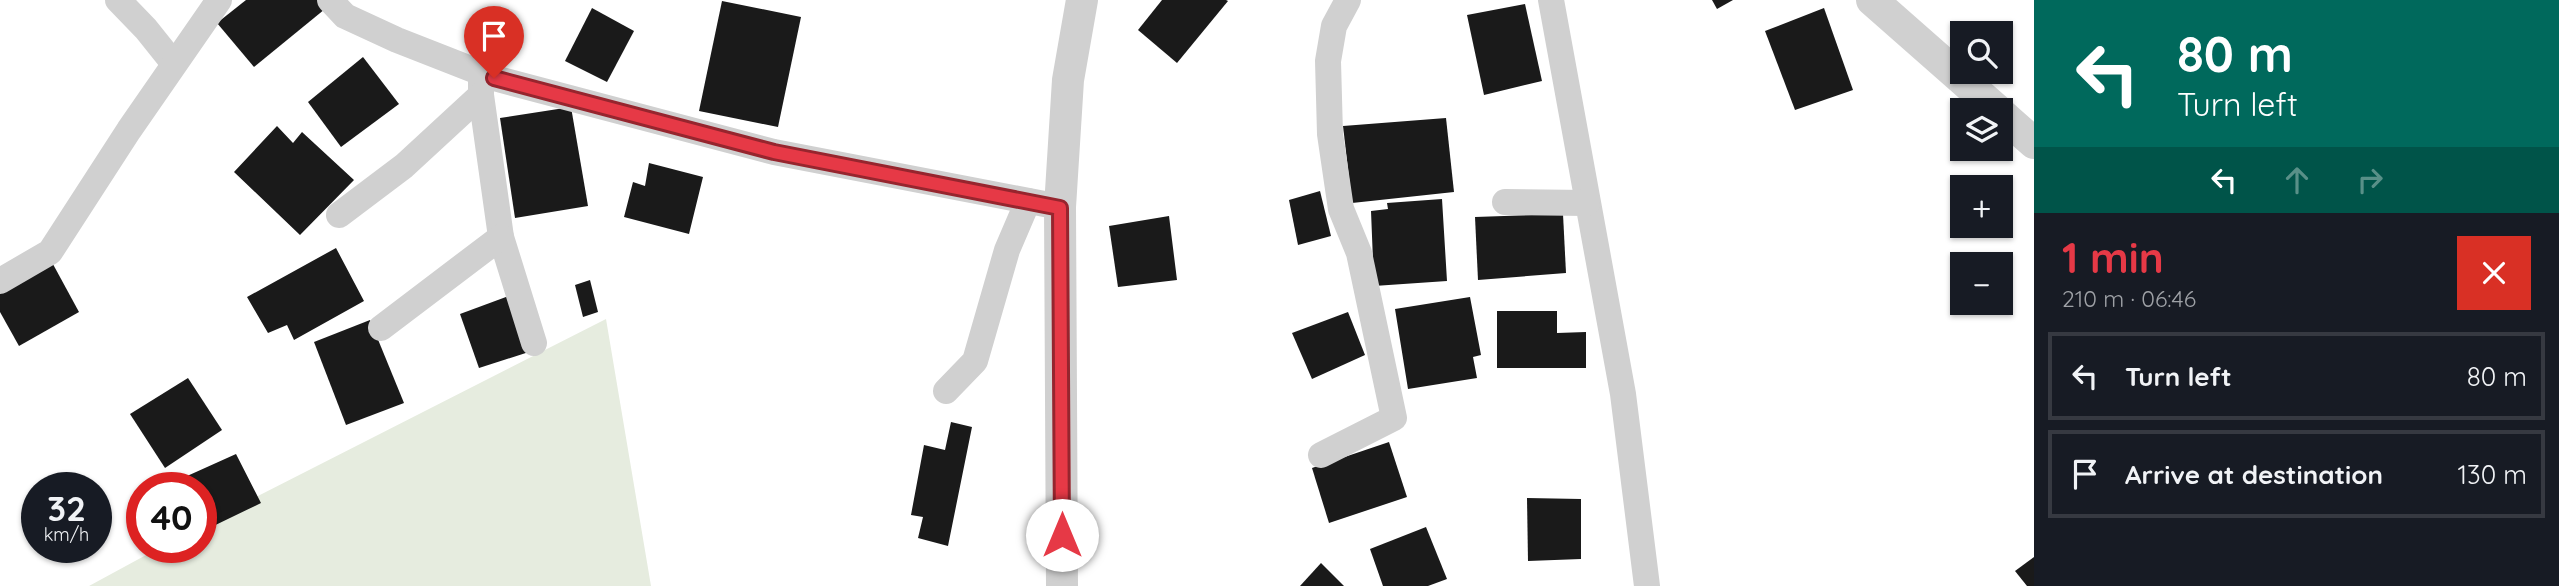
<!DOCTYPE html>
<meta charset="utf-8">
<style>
:root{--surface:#171b24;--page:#20242c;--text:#f1f3f6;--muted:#9ea1a6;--line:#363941;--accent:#e63946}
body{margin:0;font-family:Quicksand,sans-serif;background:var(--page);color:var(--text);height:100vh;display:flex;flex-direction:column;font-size:26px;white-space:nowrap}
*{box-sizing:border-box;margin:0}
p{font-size:23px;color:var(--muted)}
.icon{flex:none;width:38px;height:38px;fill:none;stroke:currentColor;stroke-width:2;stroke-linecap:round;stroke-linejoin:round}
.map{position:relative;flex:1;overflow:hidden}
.panel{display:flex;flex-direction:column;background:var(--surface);width:525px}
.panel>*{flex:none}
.guide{background:#00695c;color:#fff;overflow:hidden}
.tools{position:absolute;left:1950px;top:21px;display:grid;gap:14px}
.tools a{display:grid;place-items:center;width:63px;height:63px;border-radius:0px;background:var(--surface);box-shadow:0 2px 5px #0004;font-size:35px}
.speed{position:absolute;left:21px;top:472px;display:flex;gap:14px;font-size:35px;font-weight:700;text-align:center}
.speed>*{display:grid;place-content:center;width:91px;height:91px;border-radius:50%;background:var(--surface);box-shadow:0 2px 5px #0004;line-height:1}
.speed small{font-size:18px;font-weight:400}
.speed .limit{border:10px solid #d22;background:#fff;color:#111}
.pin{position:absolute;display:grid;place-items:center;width:60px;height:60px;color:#fff;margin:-72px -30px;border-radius:50% 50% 50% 0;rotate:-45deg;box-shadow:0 0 7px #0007}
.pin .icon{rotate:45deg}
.me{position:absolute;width:77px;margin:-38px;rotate:0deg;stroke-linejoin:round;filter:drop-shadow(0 0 5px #0008)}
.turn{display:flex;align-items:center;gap:24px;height:147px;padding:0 28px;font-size:32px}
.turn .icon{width:91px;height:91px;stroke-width:2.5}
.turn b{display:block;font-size:49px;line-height:60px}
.lanes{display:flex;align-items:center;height:66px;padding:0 28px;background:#0003;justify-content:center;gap:35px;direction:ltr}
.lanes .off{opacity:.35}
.round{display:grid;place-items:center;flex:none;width:74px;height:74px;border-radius:0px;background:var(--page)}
.overview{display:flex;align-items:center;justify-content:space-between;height:119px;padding:0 28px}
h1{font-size:42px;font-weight:800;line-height:52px;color:var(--accent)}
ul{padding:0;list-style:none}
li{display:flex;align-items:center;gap:21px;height:88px;margin:0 14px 10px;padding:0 14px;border:4px solid var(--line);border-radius:0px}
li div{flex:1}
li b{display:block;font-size:26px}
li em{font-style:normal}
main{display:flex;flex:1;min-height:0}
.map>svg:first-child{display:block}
</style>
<main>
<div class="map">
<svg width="2034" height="586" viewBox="0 0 2034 586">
<rect width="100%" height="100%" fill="#fff"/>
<polygon fill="#e6ecdf" points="606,319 651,586 89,586 159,548 201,548 201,525"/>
<g fill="#1a1a1a">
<polygon points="246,0 318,0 325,9 254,67 217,23"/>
<polygon points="1162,0 1226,0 1228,1 1177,63 1138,30"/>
<polygon points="1712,0 1733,0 1717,9"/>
<polygon points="722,1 801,17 778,127 699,111"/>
<polygon points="1525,4 1542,81 1484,95 1467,15"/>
<polygon points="592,8 634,31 607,82 565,61"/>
<polygon points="1824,8 1853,90 1795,110 1765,31"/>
<polygon points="363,57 399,104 341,147 308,102"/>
<polygon points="571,107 588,206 515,218 500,118"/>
<polygon points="1446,118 1454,192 1352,203 1343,126"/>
<polygon points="277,126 293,143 302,132 354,180 300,235 234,172"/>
<polygon points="649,163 703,177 689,234 624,217 633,182 645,186"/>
<polygon points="1320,191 1331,236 1298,245 1289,200"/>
<polygon points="1442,199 1447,281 1374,286 1371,211 1388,209 1387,203"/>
<polygon points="1563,214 1566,273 1478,280 1475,217"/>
<polygon points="1169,216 1177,280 1118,287 1109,226"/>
<polygon points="336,248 364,301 294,340 287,325 268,333 247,297"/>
<polygon points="48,255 79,312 19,346 0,312 0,282"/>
<polygon points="590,280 598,312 583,317 575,285"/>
<polygon points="514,294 532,351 479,368 460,314"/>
<polygon points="1470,297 1481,355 1473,357 1477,378 1408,389 1395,309"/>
<polygon points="1497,311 1557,311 1557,333 1586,332 1586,368 1497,368"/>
<polygon points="1348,312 1365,355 1312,379 1292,333"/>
<polygon points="370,320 404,403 346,425 314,342"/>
<polygon points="188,378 222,430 165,468 130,414"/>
<polygon points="951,422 972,427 948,546 918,538 923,517 911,515 924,445 945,450"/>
<polygon points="1389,442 1407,497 1329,523 1312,468"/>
<polygon points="236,454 261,503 201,532 201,488 180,488 176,481"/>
<polygon points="1527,498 1581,499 1581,559 1528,561"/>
<polygon points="1426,527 1447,579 1428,586 1383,586 1370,549"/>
<polygon points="2034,557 2034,586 2027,586 2015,571"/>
<polygon points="1321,563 1344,586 1300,586"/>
</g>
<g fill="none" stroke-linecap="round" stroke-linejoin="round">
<g stroke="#d0d0d0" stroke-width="26">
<polyline points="118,0 146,29 174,64"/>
<polyline points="330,0 345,16 397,40 494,78 774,152 1060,207"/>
<polyline points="1551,0 1623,394 1647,586"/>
<polyline points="481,73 481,95 501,237 534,343"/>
<polyline points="1505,202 1587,203"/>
<polyline points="339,215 404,166 481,95"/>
<polyline points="0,281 50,252 129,130 219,0"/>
<polyline points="381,328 501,237"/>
<polyline points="946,391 975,361 1007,250 1028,201"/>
<polyline points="1321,455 1394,418 1359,253 1341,209 1330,134 1328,61 1334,26 1348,0"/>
</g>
<g stroke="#d0d0d0" stroke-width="32">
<polyline points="1872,0 1997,110"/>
<polyline points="2000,113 2034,143"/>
<polyline points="1062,586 1060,207 1068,80 1082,0"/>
</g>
</g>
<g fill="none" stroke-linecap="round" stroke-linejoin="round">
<g stroke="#96252e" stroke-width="18">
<polyline id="route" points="494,78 774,152 1060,208 1062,535"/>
</g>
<use href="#route" stroke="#e63946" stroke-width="12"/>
</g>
</svg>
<div class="tools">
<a><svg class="icon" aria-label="search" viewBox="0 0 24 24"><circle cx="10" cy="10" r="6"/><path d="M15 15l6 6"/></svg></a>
<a><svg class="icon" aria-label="layers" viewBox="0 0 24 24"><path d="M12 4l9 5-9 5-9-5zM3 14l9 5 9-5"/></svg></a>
<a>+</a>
<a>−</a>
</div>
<div class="speed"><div>32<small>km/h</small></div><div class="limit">40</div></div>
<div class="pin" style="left:494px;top:78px;background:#d93025"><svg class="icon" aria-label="arrive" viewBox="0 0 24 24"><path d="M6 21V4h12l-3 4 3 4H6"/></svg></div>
<svg class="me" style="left:1062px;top:535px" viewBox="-20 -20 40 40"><circle r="19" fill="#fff"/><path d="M0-13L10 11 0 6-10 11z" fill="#e63946"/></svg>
</div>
<section class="panel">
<div class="guide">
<div class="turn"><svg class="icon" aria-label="left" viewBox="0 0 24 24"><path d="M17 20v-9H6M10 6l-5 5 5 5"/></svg><div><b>80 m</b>Turn left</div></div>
<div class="lanes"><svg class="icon" aria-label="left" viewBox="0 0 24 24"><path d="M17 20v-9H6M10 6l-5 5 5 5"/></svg><svg class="icon off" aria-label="ahead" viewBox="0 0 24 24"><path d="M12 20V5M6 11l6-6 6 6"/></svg><svg class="icon off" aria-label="right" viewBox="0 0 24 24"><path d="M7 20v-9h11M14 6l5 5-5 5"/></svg></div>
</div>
<div class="overview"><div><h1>1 min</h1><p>210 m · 06:46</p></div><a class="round" style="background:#d93025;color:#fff"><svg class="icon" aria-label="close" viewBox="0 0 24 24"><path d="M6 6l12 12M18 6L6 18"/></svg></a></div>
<ul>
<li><svg class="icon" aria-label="left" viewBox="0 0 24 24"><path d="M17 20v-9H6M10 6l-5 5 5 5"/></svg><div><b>Turn left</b></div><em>80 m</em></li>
<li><svg class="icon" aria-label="arrive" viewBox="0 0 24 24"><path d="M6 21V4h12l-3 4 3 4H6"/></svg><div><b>Arrive at destination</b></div><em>130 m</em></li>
</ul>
</section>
</main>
